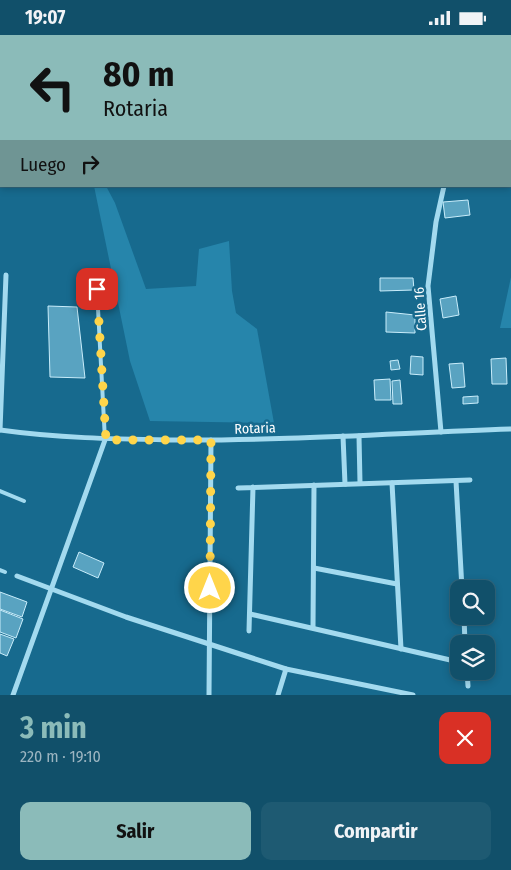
<!DOCTYPE html>
<html lang="es">
<meta charset="utf-8">
<style>
:root{--surface:#11506a;--page:#1e5a72;--text:#f1f3f6;--muted:#9cb5c1;--line:#30677e;--accent:#8bbbb9}
body{margin:0;font-family:"Fira Sans Condensed",sans-serif;background:var(--page);color:var(--text);height:100vh;display:flex;flex-direction:column;font-size:19px;white-space:nowrap}
*{box-sizing:border-box;margin:0}
p{font-size:16px;color:var(--muted)}
.icon{flex:none;width:28px;height:28px;fill:none;stroke:currentColor;stroke-width:2;stroke-linecap:round;stroke-linejoin:round}
.map{position:relative;height:660px;overflow:hidden}
.panel{display:flex;flex-direction:column;background:var(--surface);flex:1}
.panel>*{flex:none}
.hud{position:absolute;left:0px;top:0px;width:511px;height:152px;box-shadow:0 2px 8px #0003,0 0 0 1px var(--line);background:#8bbbb9;color:#111;overflow:hidden}
.buttons{position:absolute;left:450px;top:545px;display:grid;gap:10px}
.buttons a{display:grid;place-items:center;width:45px;height:45px;border-radius:10px;background:var(--surface);box-shadow:0 2px 8px #0003,0 0 0 1px var(--line);font-size:25px}
.pin{position:absolute;display:grid;place-items:center;width:42px;height:42px;color:#fff;margin:-21px;border-radius:10px;box-shadow:0 2px 8px #0006}
.me{position:absolute;width:55px;margin:-28px;rotate:0deg;stroke-linejoin:round;filter:drop-shadow(0 0 4px #0008)}
.turn{display:flex;align-items:center;gap:18px;height:105px;padding:0 20px;font-size:22px}
.turn .icon{width:65px;height:65px;stroke-width:2.5}
.turn b{display:block;font-size:35px;line-height:42px}
.then{display:flex;align-items:center;height:48px;padding:0 20px;background:#0003;gap:10px;font-size:19px}
.round{display:grid;place-items:center;flex:none;width:52px;height:52px;border-radius:10px;background:var(--page)}
.overview{display:flex;align-items:center;justify-content:space-between;height:85px;padding:0 20px}
h1{font-size:30px;font-weight:700;line-height:38px;color:var(--accent)}
.primary-button{display:flex;gap:10px;margin-top:auto;padding:10px 20px}
.primary-button a{flex:1;height:58px;border-radius:10px;background:var(--accent);color:#111;font-size:20px;font-weight:700;line-height:58px;text-align:center}
.primary-button a+a{background:var(--page);color:var(--text)}
.status{display:flex;justify-content:space-between;align-items:center;height:35px;padding:0 25px;background:var(--surface);direction:ltr}
.status svg{height:14px;fill:currentColor}
.map>svg:first-child{display:block}
</style>
<div class="status"><b>19:07</b><svg viewBox="0 0 49 12"><path d="M0 12V9h3v3zM5 12V6h3v6zM10 12V3h3v9zM15 12V0h3v12zM26 1h20v11H26zM47 4h2v5h-2z"/></svg></div>
<div class="map">
<svg width="511" height="660" viewBox="0 0 511 660">
<rect width="100%" height="100%" fill="#176a8e"/>
<g fill="#2685ab">
<polygon points="94,151 106,151 115,168 146,254 196,251 199,214 229,206 232,256 236,278 257,294 274,388 150,386 130,326"/>
<polygon points="511,242 511,293 500,293"/>
</g>
<g fill="#59a3c1" stroke="#c9edfb">
<polygon points="468,165 470,180 445,183 443,167"/>
<polygon points="380,243 413,243 414,255 380,256"/>
<polygon points="456,261 459,280 443,283 440,264"/>
<polygon points="48,271 77,272 85,343 50,342"/>
<polygon points="386,277 415,280 415,298 386,297"/>
<polygon points="411,321 423,322 423,340 410,339"/>
<polygon points="506,323 507,349 492,349 491,324"/>
<polygon points="398,325 400,334 391,335 390,326"/>
<polygon points="463,328 465,352 452,353 449,329"/>
<polygon points="390,344 391,365 375,365 374,345"/>
<polygon points="400,345 402,369 393,369 392,346"/>
<polygon points="478,361 478,368 463,369 463,362"/>
<polygon points="79,517 104,528 98,543 73,532"/>
<polygon points="0,557 27,567 22,582 0,574"/>
<polygon points="0,575 23,584 16,603 0,597"/>
<polygon points="0,599 14,604 7,621 0,618"/>
</g>
<g fill="none" stroke-linecap="round" stroke-linejoin="round">
<g stroke="#a3daef" stroke-width="4">
<polyline points="97,255 105,405"/>
<polyline points="0,456 24,466"/>
<polyline points="0,535 5,537"/>
</g>
<g stroke="#a3daef" stroke-width="5">
<polyline points="483,1 483,0"/>
<polyline points="510,92 511,92"/>
<path d="M0,395C57,403 113,404 170,405C284,406 397,398 511,394"/>
<polyline points="0,395 6,240"/>
<polyline points="441,397 428,251 436,187 444,151"/>
<polyline points="343,401 345,449"/>
<polyline points="359,401 360,448"/>
<polyline points="456,446 462,554"/>
<polyline points="392,448 401,614"/>
<polyline points="238,453 470,445"/>
<polyline points="314,533 397,549"/>
<polyline points="17,541 126,582 286,634 413,660"/>
<polyline points="250,579 459,627"/>
<polyline points="464,581 465,609"/>
<polyline points="313,593 314,450"/>
<polyline points="249,596 253,452"/>
<polyline points="467,636 468,651"/>
<polyline points="13,660 105,405"/>
<polyline points="209,660 211,405"/>
<polyline points="278,660 286,634"/>
</g>
</g>
<g fill="none" stroke-linecap="round" stroke-linejoin="round">
<polyline stroke="#ffd54a" stroke-width="9" stroke-dasharray="0 16.2" points="97,254 106,405 211,405 210,553"/>
</g>
<g text-anchor="middle" stroke-width="5" stroke-linejoin="round" paint-order="stroke">
<g font-size="14" fill="#fff" stroke="#176a8e">
<text transform="translate(420 274) rotate(-94)" y="5">Calle 16</text>
<text transform="translate(255 393) rotate(-2)" y="5">Rotaria</text>
</g>
</g>
</svg>
<div class="buttons">
<a><svg class="icon" aria-label="search" viewBox="0 0 24 24"><circle cx="10" cy="10" r="6"/><path d="M15 15l6 6"/></svg></a>
<a><svg class="icon" aria-label="layers" viewBox="0 0 24 24"><path d="M12 4l9 5-9 5-9-5zM3 14l9 5 9-5"/></svg></a>
</div>
<div class="pin" style="left:97px;top:254px;background:#d93025"><svg class="icon" aria-label="arrive" viewBox="0 0 24 24"><path d="M6 21V4h12l-3 4 3 4H6"/></svg></div>
<svg class="me" style="left:210px;top:553px" viewBox="-20 -20 40 40"><circle r="17" fill="#ffd54a" stroke="#fff" stroke-width="3"/><path d="M0-11L8 9 0 5-8 9z" fill="#fff"/></svg>
<div class="hud">
<div class="turn"><svg class="icon" aria-label="left" viewBox="0 0 24 24"><path d="M17 20v-9H6M10 6l-5 5 5 5"/></svg><div><b>80 m</b>Rotaria</div></div>
<div class="then">Luego<svg class="icon" aria-label="right" viewBox="0 0 24 24"><path d="M7 20v-9h11M14 6l5 5-5 5"/></svg></div>
</div>
</div>
<section class="panel">
<div class="overview"><div><h1>3 min</h1><p>220 m · 19:10</p></div><a class="round" style="background:#d93025;color:#fff"><svg class="icon" aria-label="close" viewBox="0 0 24 24"><path d="M6 6l12 12M18 6L6 18"/></svg></a></div>
<div class="primary-button"><a>Salir</a><a>Compartir</a></div>
</section>
